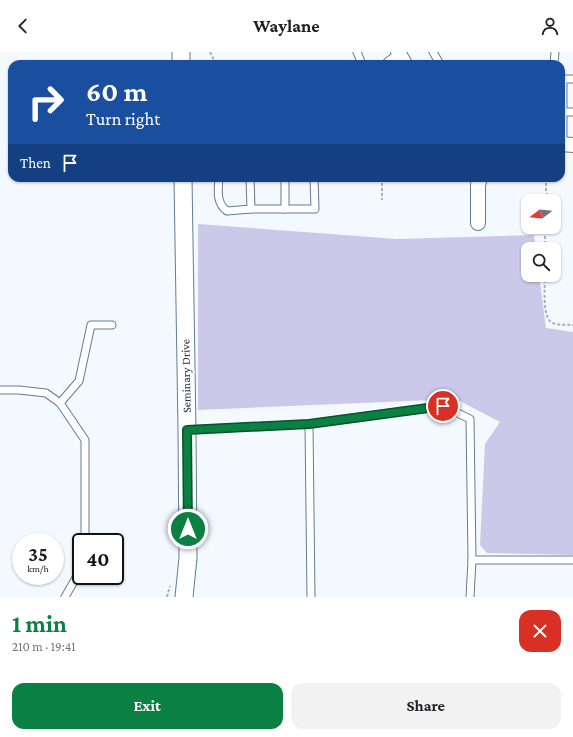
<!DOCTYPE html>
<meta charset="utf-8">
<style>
:root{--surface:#fff;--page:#f2f2f2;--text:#202124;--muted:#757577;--accent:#0b8043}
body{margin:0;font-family:"Crimson Pro",serif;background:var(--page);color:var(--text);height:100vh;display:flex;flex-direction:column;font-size:15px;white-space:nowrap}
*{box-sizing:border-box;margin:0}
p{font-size:13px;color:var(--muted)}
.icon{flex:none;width:22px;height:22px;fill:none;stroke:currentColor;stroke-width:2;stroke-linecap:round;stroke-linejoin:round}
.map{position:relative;height:545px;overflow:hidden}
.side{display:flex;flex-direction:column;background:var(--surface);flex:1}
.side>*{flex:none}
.banner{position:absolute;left:8px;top:8px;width:557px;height:122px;border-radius:12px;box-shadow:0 1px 3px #0004;background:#1a4fa0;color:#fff;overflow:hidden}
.needle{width:26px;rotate:254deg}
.buttons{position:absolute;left:521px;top:142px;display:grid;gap:8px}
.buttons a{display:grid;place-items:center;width:40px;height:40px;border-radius:8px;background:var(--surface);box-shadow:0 1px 3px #0004;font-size:20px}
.speed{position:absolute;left:12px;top:481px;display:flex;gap:8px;font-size:20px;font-weight:700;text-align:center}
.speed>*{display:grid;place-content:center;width:52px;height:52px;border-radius:50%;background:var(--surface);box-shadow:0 1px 3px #0004;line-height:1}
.speed small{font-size:10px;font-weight:400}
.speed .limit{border:2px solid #111;border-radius:6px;background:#fff;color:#111}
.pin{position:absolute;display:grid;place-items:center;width:34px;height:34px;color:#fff;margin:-17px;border:2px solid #fff;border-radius:50%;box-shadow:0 1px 4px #0007}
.me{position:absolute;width:44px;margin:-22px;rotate:0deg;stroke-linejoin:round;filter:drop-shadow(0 0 3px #0008)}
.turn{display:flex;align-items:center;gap:14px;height:84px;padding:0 12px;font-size:18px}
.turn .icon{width:52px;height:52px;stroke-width:2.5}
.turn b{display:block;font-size:28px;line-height:34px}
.then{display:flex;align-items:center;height:38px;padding:0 12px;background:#0003;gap:8px;font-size:15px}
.round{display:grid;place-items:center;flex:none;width:42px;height:42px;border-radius:12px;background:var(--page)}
.summary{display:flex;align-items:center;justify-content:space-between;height:68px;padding:0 12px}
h1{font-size:24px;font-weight:700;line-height:30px;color:var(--accent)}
.action{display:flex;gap:8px;margin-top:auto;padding:8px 12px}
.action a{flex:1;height:46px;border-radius:12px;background:var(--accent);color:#fff;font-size:16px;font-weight:700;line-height:46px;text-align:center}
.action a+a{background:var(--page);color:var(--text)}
header{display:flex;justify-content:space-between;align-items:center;height:52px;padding:0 12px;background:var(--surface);font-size:18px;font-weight:700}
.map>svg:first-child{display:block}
</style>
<header><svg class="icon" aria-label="back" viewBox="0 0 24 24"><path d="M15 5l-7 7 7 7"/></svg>Waylane<svg class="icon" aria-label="person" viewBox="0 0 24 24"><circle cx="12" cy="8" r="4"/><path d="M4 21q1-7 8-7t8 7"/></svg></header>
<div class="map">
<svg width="573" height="545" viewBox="0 0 573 545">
<rect width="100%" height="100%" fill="#f3f9fe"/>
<polygon fill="#ccc8ea" points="198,172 397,187 534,183 536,197 528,197 528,223 539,223 546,276 573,280 573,503 487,501 480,493 485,392 500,370 456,347 198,358"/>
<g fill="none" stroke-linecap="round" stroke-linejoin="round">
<g stroke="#627c95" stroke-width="9">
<g id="service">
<polyline points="357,0 362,12"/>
<polyline points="433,0 440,12"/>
<polyline points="554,12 555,0"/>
<polyline points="561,60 573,60"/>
<polyline points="563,92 563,27 573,27"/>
<path d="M219,126C218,138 216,151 227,159L251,157"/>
<polyline points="250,126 251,157 315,157 314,126"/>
<polyline points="285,126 285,157"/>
<polyline points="0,338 19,338 46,341 60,351 85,388 85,490"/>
<polyline points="60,351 79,329 91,273 112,273"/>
<polyline points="309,372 311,545"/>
<polyline points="187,378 309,372 443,354 470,367 472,508 573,508"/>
<polyline points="65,545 81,517"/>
<polyline points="470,545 472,508"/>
</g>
</g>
<g stroke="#627c95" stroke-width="16">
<g id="minor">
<polyline points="398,0 405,12"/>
<polyline points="390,12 400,5"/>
<polyline points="561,92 573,93"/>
<polyline points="478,171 478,133 480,126"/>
</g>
</g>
<g stroke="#627c95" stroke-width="19">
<g id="tertiary">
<polyline points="181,0 181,12"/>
<polyline points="183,126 187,378 188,506 184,545"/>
</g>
</g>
<g stroke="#a8b0b7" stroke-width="2" stroke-dasharray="3 2" stroke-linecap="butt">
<polyline points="210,0 216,12"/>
<polyline points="374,12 378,10"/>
<polyline points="382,126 382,148"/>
<polyline points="546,126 546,139 549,149"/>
<polyline points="545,197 545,175"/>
<path d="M545,223C545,234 542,263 551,270C557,274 566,272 573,273"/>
<polyline points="167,545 170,534"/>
</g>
<use href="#service" stroke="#fff" stroke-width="7"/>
<use href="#minor" stroke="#fff" stroke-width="14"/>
<use href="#tertiary" stroke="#fff" stroke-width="17"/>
</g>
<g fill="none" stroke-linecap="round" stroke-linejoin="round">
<g stroke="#07532c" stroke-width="10">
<polyline id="route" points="188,477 187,378 309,372 443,354"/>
</g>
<use href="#route" stroke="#0b8043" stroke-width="7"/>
</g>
<g text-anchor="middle" stroke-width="4" stroke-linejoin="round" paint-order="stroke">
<g font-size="12" fill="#25303a" stroke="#fff">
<text transform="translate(186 324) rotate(-91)" y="4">Seminary Drive</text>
</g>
</g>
</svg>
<div class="buttons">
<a><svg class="needle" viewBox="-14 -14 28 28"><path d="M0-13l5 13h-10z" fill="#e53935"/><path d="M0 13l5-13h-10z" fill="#757577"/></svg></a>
<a><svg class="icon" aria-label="search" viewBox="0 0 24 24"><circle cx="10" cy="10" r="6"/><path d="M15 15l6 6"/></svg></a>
</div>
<div class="speed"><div>35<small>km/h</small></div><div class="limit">40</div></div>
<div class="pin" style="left:443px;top:354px;background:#d93025"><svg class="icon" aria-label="arrive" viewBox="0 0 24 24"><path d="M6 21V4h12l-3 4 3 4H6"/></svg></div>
<svg class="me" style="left:188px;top:477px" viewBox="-20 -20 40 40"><circle r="17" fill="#0b8043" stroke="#fff" stroke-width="3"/><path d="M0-11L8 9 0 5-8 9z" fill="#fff"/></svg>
<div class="banner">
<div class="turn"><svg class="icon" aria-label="right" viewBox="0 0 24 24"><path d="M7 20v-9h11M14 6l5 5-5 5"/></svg><div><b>60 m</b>Turn right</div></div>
<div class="then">Then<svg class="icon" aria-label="arrive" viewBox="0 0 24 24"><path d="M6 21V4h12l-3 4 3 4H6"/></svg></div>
</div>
</div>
<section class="side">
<div class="summary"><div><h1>1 min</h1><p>210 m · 19:41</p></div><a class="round" style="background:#d93025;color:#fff"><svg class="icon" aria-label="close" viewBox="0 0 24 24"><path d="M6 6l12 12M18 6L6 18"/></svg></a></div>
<div class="action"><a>Exit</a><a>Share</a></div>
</section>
